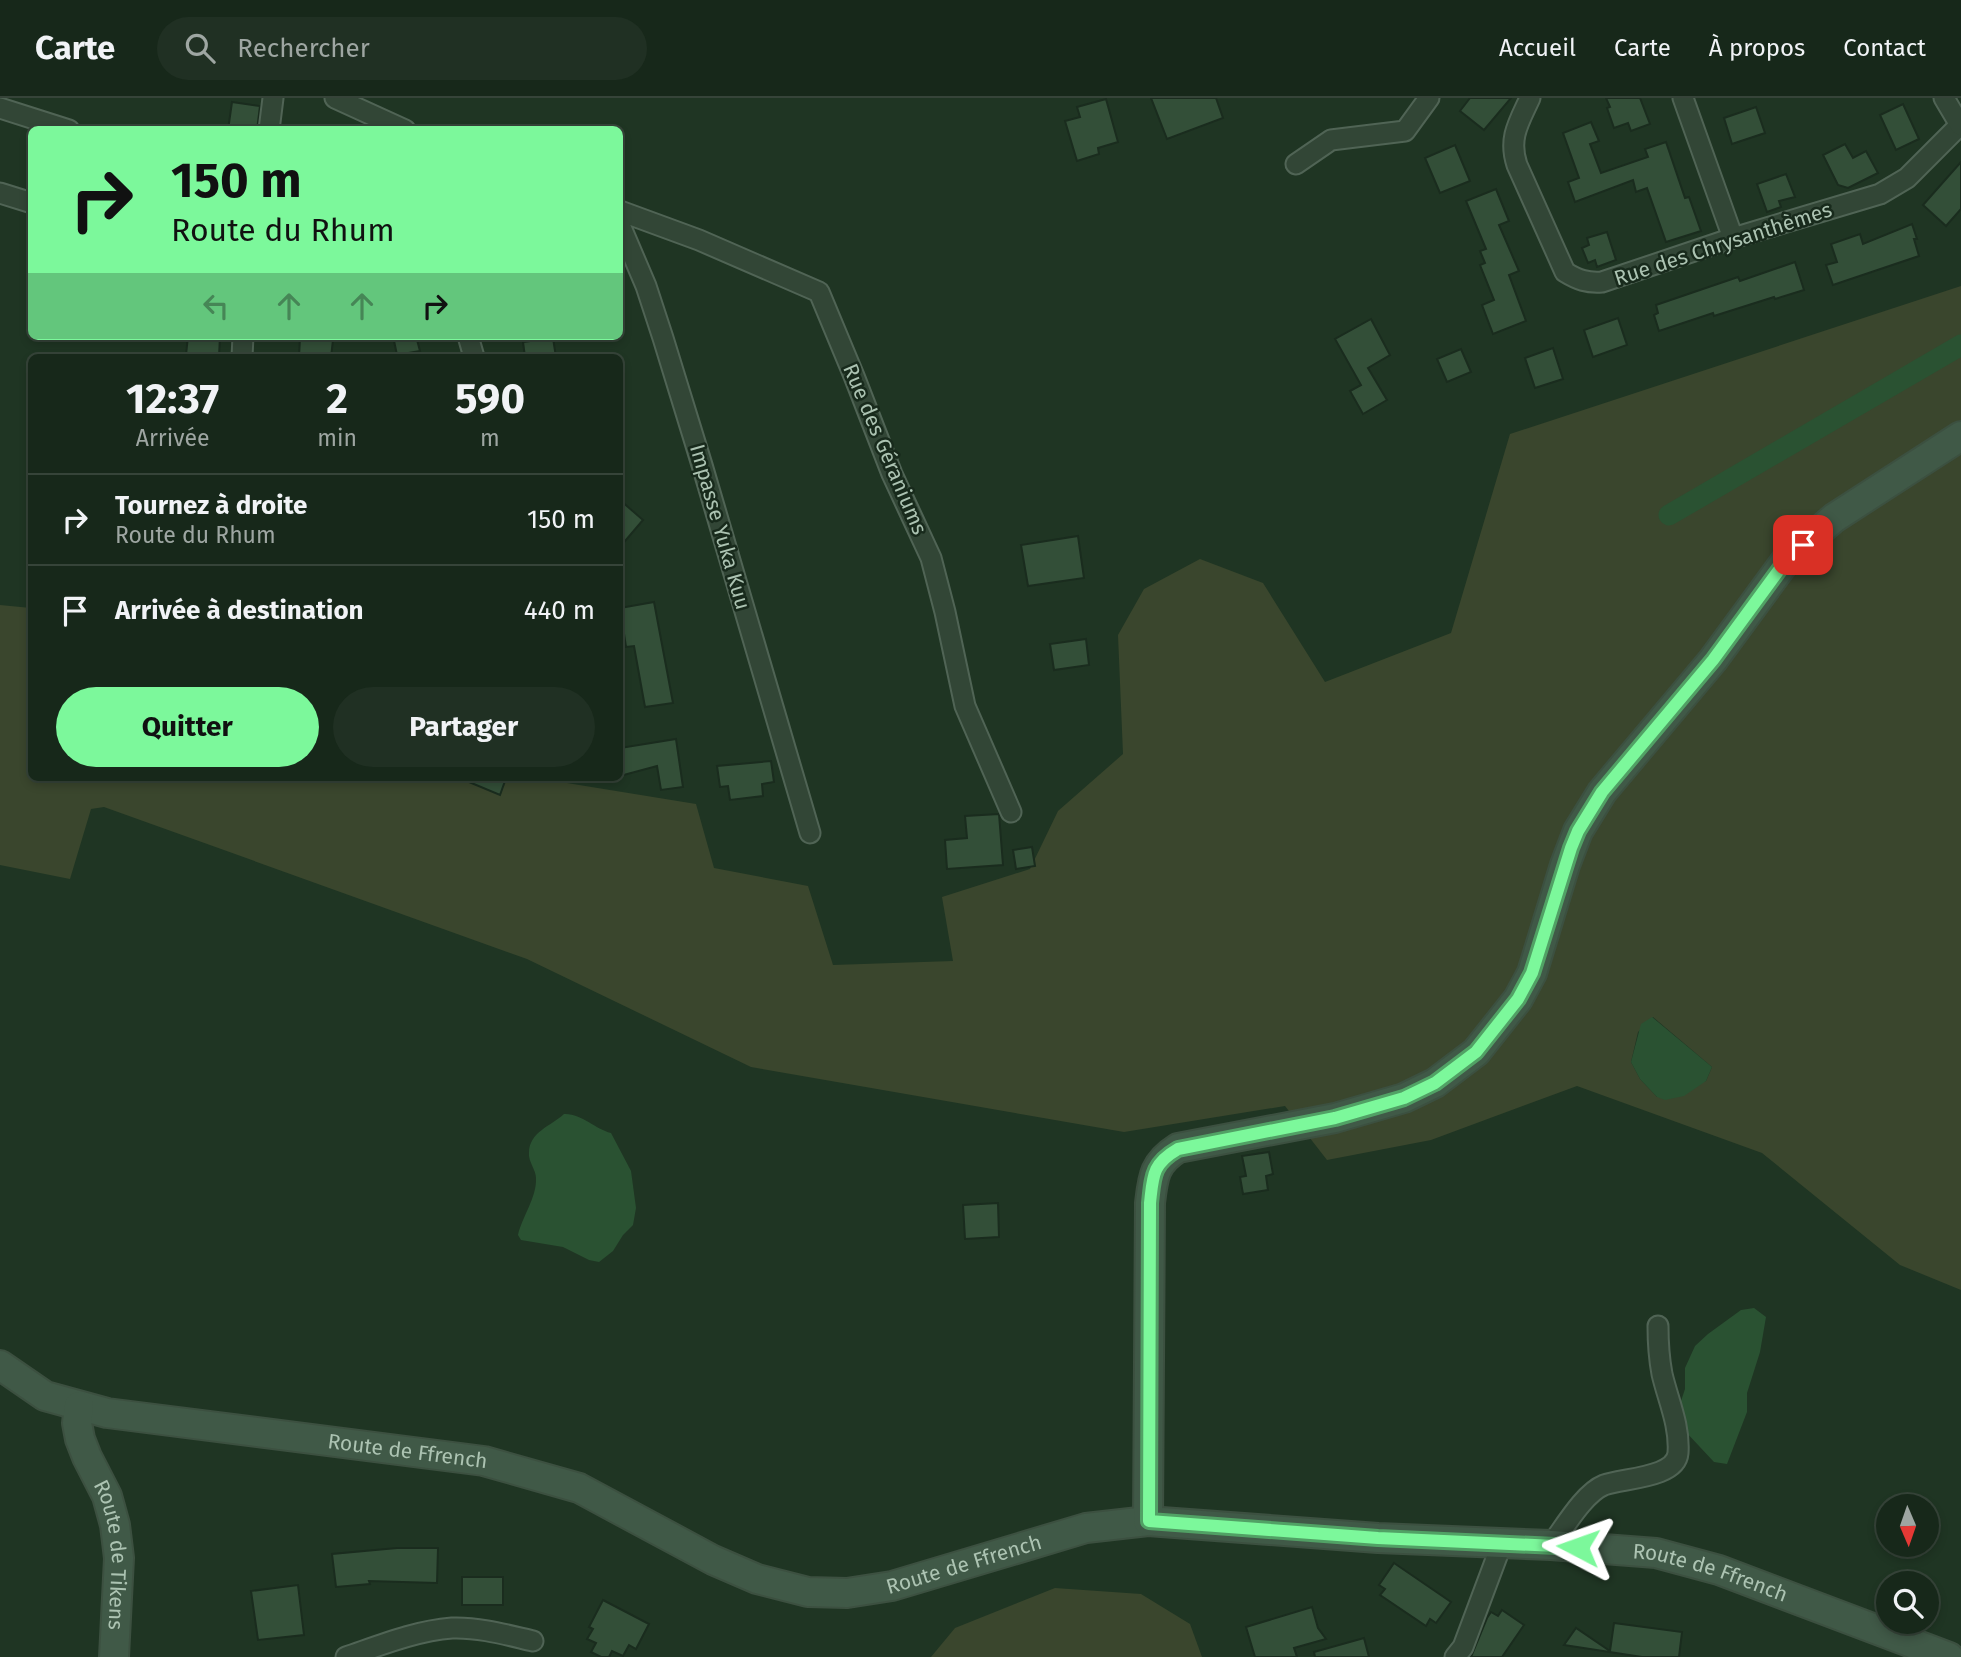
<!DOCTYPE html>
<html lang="fr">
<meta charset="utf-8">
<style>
:root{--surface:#17281a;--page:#203023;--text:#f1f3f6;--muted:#9ea6a2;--line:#364439;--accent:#7cf89b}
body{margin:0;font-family:"Fira Sans",sans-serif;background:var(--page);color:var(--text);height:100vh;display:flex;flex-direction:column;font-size:26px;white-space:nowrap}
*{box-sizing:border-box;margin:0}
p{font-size:23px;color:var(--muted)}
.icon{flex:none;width:38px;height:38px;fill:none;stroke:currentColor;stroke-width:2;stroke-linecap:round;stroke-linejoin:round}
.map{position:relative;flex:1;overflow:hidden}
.side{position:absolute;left:28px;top:256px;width:595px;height:427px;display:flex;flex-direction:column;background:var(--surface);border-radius:10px;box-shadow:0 4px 10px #0003,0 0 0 2px var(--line)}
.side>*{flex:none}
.hud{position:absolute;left:28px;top:28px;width:595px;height:214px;border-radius:10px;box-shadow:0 4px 10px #0003,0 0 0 2px var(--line);background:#7cf89b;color:#111;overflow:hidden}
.needle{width:46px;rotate:178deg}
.buttons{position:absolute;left:1876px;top:1396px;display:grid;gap:14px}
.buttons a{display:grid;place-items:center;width:63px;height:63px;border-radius:50%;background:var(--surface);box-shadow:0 4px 10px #0003,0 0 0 2px var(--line);font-size:35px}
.pin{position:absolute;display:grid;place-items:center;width:60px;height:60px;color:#fff;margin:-30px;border-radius:14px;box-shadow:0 4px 10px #0006}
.me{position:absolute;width:77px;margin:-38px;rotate:274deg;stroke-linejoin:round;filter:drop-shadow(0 0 5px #0008)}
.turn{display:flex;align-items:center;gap:24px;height:147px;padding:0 28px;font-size:32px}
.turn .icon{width:91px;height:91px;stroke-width:2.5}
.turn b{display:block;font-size:49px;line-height:60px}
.lanes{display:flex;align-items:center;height:66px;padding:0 28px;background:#0003;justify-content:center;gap:35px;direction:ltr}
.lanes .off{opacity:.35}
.eta{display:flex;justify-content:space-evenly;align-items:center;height:119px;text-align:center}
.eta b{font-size:42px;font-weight:700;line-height:49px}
.action{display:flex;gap:14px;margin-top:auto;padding:14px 28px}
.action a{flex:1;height:80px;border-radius:42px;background:var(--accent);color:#111;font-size:28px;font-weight:700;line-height:80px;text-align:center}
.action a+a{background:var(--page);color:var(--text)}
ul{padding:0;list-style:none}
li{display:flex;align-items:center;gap:21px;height:91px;padding:0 28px;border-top:2px solid var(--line)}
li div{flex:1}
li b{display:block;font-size:26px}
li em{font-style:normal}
header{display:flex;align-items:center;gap:42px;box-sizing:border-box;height:98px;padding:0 35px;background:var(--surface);border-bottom:2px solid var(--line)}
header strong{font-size:33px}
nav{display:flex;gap:38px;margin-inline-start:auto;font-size:24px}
.search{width:490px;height:63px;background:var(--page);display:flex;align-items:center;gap:18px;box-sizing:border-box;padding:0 24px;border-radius:38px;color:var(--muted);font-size:26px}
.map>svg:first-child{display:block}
</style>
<header>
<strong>Carte</strong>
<div class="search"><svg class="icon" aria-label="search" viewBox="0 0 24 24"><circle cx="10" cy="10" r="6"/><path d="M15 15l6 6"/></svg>Rechercher</div>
<nav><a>Accueil</a><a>Carte</a><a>À propos</a><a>Contact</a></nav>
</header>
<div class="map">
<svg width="1961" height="1559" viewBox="0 0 1961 1559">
<rect width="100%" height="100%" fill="#1f3523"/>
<g fill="#3a462d" fill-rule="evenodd">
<path d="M1961,188V1192L1900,1167L1762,1055L1577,988L1431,1042L1327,1062L1285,1008L1124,1034L751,969L527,861L104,709L91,711L70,781L0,767V507L31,510L32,679H530L696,706L714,770L808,788L833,867L953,863L942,799L1030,771L1058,713L1123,656L1118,537L1144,491L1200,461L1263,485L1325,584L1451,535L1510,336ZM1653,919L1712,969L1706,983L1657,999L1640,981L1631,964L1638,934Z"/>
<polygon points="1055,1490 1141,1496 1190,1526 1202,1559 931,1559 955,1530"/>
</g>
<g fill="#2a5232">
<polygon points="1652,919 1712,969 1706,983 1684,998 1665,1002 1657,999 1640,981 1631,964 1641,926"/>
<path d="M564,1016C581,1015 595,1031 611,1035L631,1073L636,1110L633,1127L623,1137L613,1153L599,1164L589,1162L563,1149L521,1142L518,1137C522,1119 537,1099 536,1080C536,1072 528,1063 529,1055C529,1034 551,1028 564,1016Z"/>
<polygon points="1754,1210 1766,1219 1760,1254 1747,1295 1747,1314 1727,1366 1714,1364 1685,1333 1680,1306 1685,1291 1685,1270 1695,1248 1708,1236 1741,1212"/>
</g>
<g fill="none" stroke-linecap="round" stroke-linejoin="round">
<polyline stroke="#2a5232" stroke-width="21" points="1669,417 1961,247"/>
</g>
<g fill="#334f38" stroke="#1a2c1e" stroke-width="2">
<polygon points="1151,0 1216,0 1223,20 1167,41"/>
<polygon points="1470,0 1511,0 1484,32 1460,13"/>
<polygon points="1606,0 1640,0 1650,26 1631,33 1628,25 1614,30 1607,10 1610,9"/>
<polygon points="1106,1 1118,44 1098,50 1099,56 1077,63 1065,23 1080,19 1077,9"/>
<polygon points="232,4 260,8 257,32 228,32"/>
<polygon points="1903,6 1919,41 1896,52 1880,17"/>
<polygon points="1756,9 1765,35 1732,46 1724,20"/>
<polygon points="1591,24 1599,43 1590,46 1601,75 1648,59 1645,51 1666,44 1685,100 1689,99 1701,133 1666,144 1647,90 1636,94 1633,82 1575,104 1568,84 1579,80 1563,35"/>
<polygon points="1845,46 1853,60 1866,53 1878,75 1848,90 1838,87 1823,57"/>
<polygon points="1455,47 1470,83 1440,95 1425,60"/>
<polygon points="1961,64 1961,111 1946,128 1923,107"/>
<polygon points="1786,76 1795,99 1779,103 1781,109 1767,114 1757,86"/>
<polygon points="1496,91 1509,123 1499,127 1519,173 1509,177 1526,223 1493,236 1482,207 1494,202 1480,167 1485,165 1480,153 1486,151 1466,103"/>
<polygon points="1912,126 1917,141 1914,141 1919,158 1833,187 1826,167 1837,164 1831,146 1860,136 1863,146"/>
<polygon points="1607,134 1616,162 1597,169 1595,162 1588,165 1582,150 1589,147 1587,140"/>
<polygon points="1795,164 1804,192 1775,201 1774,199 1714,218 1713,215 1659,233 1654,217 1658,215 1656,207 1738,179 1740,183"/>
<polygon points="1618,220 1627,247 1593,259 1584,232"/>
<polygon points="1371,221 1390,257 1368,270 1387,302 1363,316 1350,293 1361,287 1335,241"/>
<polygon points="188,238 220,238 219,259 186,257"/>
<polygon points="393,238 416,238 420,253 397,257"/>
<polygon points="300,239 333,242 331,259 299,259"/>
<polygon points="553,240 556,259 525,259 523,244"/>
<polygon points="1553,250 1563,281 1535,290 1525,260"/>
<polygon points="1461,251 1471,274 1447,284 1437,261"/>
<polygon points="620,402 643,422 620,449"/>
<polygon points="1078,438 1084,480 1028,488 1021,447"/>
<polygon points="654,504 673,605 645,609 634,548 626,549 620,510"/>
<polygon points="1086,541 1089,567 1054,572 1050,546"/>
<polygon points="676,641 683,689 661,692 657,668 620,678 620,650"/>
<polygon points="771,663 774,684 762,686 763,698 730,702 728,688 720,689 717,668"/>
<polygon points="457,679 496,679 505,683 500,697"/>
<polygon points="999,716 1003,767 947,771 945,742 967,740 965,718"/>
<polygon points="1032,749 1035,768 1016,771 1013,752"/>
<polygon points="1269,1054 1273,1076 1266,1078 1268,1092 1243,1096 1240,1079 1246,1078 1242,1058"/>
<polygon points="998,1105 999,1139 965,1141 963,1107"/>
<polygon points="397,1450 438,1450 437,1485 369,1483 370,1486 336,1489 332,1456"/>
<polygon points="1394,1465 1451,1504 1436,1525 1430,1521 1426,1528 1380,1497 1385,1491 1379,1487"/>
<rect x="462" y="1479" width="41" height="28"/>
<polygon points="298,1487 304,1537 258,1542 251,1493"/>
<polygon points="603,1502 649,1526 636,1551 629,1547 623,1558 612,1553 609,1559 601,1559 591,1554 596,1545 587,1541 593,1531 589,1529"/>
<polygon points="1312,1509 1318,1530 1326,1541 1294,1550 1297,1559 1255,1559 1246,1529"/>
<polygon points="1502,1512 1524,1527 1502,1559 1471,1559 1487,1520 1491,1514 1498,1518"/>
<polygon points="1614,1525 1682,1534 1679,1559 1642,1559 1564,1547 1576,1530 1610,1553"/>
<polygon points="1364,1540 1369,1559 1315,1559 1314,1554"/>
</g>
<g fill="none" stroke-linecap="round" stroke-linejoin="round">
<g stroke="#506455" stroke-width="23">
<g id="street">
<polyline points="335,0 405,32"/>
<path d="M1530,0C1519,24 1508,40 1517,67L1565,174C1578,182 1587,185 1602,184L1733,140L1880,96L1907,80L1961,26"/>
<polyline points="1683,0 1733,140"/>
<polyline points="1944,0 1960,27"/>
<polyline points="0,10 69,32"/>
<polyline points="269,32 273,0"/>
<polyline points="1296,66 1331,42 1405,33 1429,0"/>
<polyline points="0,95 32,105"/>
<polyline points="620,113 699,142 819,194 854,278 892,376 931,460 945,514 965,608 1011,714"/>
<polyline points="620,127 646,188 663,240 702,367 810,735"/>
<polyline points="468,238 474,259"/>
<polyline points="242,259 243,238"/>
<path d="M1551,1447C1564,1430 1584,1395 1604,1387C1623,1380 1676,1380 1678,1355C1680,1327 1668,1302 1662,1276C1659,1260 1658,1245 1658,1228"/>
<path d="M346,1559C381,1547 415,1533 452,1530C479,1529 507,1537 533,1543"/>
<polyline points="1455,1559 1463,1549 1502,1445"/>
</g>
</g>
<g stroke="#3c5040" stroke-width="32">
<g id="secondary">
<path id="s1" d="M0,1267L45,1298L107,1315L484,1363L579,1390L713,1462L757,1481L808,1494L847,1495L892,1488L1086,1430L1148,1423L1378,1440L1551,1447L1656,1455L1719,1472L1949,1559"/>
<path id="s2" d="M79,1308L77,1325L80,1341L87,1359L107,1398L115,1427L119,1460L114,1559"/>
<path d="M1148,1423L1150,1105C1153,1079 1154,1065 1178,1050L1335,1020L1404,1000L1435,985L1476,954L1518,901L1532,875L1565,767L1578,733L1602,694L1713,562L1787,461L1834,420L1961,338"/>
</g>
</g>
<use href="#street" stroke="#324636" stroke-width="19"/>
<use href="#secondary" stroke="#405947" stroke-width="28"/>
</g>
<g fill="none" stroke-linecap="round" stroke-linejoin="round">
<g stroke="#51a165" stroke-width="18">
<path id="route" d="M1578,1449L1378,1440L1149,1423L1150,1105C1153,1078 1152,1066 1178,1051L1335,1020L1404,1000L1435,985L1476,954L1518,901L1532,875L1571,750L1578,733L1602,694L1713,562L1787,461L1803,447"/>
</g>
<use href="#route" stroke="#7cf89b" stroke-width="12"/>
</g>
<g text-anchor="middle" stroke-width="5" stroke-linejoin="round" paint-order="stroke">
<g font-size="21" fill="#acc3b2" stroke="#182a1c">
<text transform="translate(1723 146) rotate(-18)" y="7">Rue des Chrysanthèmes</text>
<text transform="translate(885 351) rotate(67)" y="7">Rue des Géraniums</text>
<text transform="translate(720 429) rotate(74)" y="7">Impasse Yuka Kuu</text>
<text dy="7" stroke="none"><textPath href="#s1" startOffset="422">Route de Ffrench</textPath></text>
<text dy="7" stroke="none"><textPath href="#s2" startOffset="156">Route de Tikens</textPath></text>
<text dy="7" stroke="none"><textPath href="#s1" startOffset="1010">Route de Ffrench</textPath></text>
<text dy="7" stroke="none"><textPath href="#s1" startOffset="1766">Route de Ffrench</textPath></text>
</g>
</g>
</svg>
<div class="buttons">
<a><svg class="needle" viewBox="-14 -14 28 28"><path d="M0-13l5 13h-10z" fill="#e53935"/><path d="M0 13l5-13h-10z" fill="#9ea6a2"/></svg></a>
<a><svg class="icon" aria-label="search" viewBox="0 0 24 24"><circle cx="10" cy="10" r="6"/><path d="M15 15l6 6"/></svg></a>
</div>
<div class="pin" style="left:1803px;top:447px;background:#d93025"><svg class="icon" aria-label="arrive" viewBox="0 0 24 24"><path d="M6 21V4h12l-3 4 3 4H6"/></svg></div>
<svg class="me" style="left:1578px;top:1449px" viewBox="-20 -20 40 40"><path d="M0-17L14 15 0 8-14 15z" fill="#7cf89b" stroke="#fff" stroke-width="4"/></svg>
<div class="hud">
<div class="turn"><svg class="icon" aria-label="right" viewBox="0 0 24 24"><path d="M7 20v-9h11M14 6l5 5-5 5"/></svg><div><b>150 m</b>Route du Rhum</div></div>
<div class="lanes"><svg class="icon off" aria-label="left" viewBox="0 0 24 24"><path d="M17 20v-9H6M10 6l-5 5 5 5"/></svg><svg class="icon off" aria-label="ahead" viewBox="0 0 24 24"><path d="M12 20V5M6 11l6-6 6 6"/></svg><svg class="icon off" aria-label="ahead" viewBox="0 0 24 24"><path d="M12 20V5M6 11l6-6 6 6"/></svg><svg class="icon" aria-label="right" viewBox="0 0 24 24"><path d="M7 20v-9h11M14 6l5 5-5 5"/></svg></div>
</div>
<section class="side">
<div class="eta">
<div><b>12:37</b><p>Arrivée</p></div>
<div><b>2</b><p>min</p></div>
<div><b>590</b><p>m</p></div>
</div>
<ul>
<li><svg class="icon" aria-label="right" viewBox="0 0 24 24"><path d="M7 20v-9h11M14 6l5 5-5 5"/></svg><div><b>Tournez à droite</b><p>Route du Rhum</p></div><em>150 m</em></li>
<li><svg class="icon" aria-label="arrive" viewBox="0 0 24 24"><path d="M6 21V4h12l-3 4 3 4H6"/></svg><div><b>Arrivée à destination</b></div><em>440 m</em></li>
</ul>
<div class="action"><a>Quitter</a><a>Partager</a></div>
</section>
</div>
